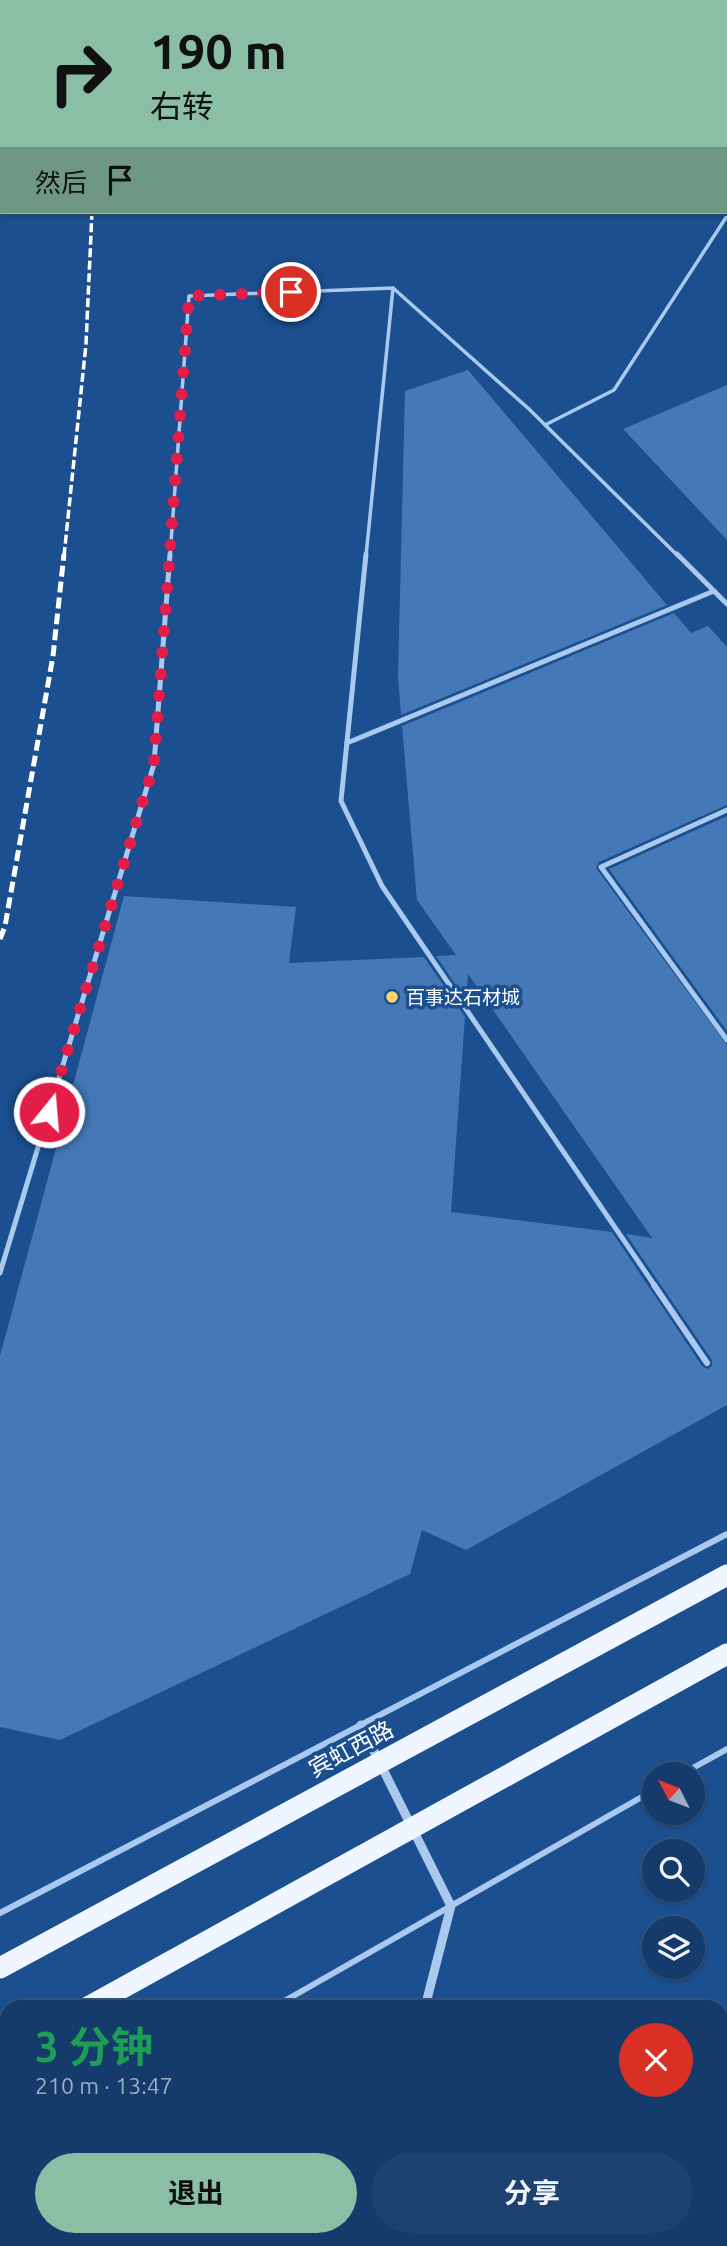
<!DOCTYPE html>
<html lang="zh">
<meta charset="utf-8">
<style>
:root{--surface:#143b6b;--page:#1d4271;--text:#f1f3f6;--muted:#9dadc1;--line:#33557e;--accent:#8abfa5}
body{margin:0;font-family:Ubuntu,"Noto Sans SC",sans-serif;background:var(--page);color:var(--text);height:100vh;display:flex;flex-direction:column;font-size:26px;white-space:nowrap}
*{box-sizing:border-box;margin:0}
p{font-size:23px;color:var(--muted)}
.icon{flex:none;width:38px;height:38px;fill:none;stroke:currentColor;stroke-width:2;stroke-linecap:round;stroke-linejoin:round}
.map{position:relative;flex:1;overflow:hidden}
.drawer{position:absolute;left:0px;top:2000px;width:728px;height:247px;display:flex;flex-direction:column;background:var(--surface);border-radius:21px 21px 0 0;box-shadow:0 2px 5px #0004,0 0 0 2px var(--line)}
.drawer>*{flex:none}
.guide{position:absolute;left:0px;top:0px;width:728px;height:214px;box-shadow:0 2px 5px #0004,0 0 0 2px var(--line);background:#8abfa5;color:#111;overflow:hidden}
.needle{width:46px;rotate:312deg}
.tools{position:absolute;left:642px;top:1762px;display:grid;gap:14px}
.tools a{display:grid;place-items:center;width:63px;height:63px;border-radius:50%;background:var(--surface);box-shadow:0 2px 5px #0004,0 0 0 2px var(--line);font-size:35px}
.pin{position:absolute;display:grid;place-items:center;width:60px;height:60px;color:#fff;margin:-30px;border:4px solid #fff;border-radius:50%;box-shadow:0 2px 7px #0007}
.me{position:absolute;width:77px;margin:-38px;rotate:17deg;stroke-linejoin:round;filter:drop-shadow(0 0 5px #0008)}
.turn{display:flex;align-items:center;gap:24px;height:147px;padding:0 35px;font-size:32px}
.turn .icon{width:91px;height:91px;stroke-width:2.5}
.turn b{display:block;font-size:49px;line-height:60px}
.then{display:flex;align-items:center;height:66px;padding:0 35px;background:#0003;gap:14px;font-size:26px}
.round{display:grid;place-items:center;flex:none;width:74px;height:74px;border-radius:37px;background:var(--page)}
.overview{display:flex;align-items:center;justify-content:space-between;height:119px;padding:0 35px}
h1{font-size:42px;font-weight:700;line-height:52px;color:#1e9e55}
.primary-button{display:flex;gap:14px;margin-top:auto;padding:14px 35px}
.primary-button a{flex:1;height:80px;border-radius:42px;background:var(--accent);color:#111;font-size:28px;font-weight:700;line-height:80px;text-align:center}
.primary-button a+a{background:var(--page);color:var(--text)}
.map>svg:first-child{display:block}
</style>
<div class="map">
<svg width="727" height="2246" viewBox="0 0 727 2246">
<rect width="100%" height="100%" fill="#1b4f8f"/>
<g fill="#4478b7">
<polygon points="468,370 667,605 401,715 398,676 405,391"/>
<polygon points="727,385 727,540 623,429"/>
<polygon points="674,613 691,633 708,626 727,647 727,805 599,862 596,868 727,1045 727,1405 466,1550 422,1530 410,1574 60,1740 0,1727 0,1356 124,896 296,907 289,963 424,957 465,1017 451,1212 612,1232 702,1366 707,1369 712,1366 712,1360 626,1234 652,1238 468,974 466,1000 436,956 456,955 417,900 402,726"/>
<polygon points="727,816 727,1031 609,869"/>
</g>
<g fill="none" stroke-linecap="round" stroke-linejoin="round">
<g stroke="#a9c9ee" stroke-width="3.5">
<polyline points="545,425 614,390 727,216"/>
<polyline points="170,556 189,296 393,288 529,409 678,556"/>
<polyline points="366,556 393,288"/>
</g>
<g stroke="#a9c9ee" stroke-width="5">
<polyline points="366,554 341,801 382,886 655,1286"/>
<polyline points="677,554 727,604"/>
<polyline points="347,743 714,591"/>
<polyline points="727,810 601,867 727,1040"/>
<polyline points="0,1273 154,764 170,554"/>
</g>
<g stroke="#a9c9ee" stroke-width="6">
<polyline points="654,1285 707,1363"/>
<polyline points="682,1774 727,1749"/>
<polyline points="0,1913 727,1534"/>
<polyline points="274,2007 654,1790"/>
<polyline points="0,2164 7,2160"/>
</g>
<g stroke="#a9c9ee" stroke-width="9">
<polyline points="361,1725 451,1906 425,2007"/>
<polyline points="397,2240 398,2246"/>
<polyline points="316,2246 322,2240"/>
</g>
<polygon fill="#f0f6ff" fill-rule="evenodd" points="7,2040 7,2065 0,2068 0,2043"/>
<polyline stroke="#fff" stroke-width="3.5" stroke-dasharray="9 3.5" stroke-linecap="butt" points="64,556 86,344 92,212"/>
<polyline stroke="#fff" stroke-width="5" stroke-dasharray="11 5" stroke-linecap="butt" points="0,939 5,926 53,656 64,554"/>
<g stroke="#f0f6ff" stroke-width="21">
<polyline points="0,1968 727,1575"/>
<polyline points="88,2007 727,1654"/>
</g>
</g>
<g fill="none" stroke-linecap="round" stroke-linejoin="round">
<polyline stroke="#e11d48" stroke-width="12" stroke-dasharray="0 21.6" points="49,1112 154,764 189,296 291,292"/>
</g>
<circle fill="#ffd166" stroke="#1b4f8f" stroke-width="2.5" cx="392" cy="997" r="7"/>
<g text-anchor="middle" stroke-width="7" stroke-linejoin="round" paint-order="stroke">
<g font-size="19" fill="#fff" stroke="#1b4f8f" text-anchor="start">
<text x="406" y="1004">百事达石材城</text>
</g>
<g font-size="23" fill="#fff" stroke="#1b4f8f">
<text transform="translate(351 1749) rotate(-28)" y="8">宾虹西路</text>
</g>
</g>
</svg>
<div class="tools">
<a><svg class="needle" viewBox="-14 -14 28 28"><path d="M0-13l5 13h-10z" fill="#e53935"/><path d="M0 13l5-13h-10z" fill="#9dadc1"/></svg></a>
<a><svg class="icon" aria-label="search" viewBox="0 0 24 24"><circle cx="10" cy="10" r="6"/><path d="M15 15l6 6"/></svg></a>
<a><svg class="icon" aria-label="layers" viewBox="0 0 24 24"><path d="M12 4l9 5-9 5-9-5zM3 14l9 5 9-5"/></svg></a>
</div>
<div class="pin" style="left:291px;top:292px;background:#d93025"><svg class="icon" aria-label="arrive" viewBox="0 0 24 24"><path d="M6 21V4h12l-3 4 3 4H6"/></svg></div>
<svg class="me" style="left:49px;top:1112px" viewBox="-20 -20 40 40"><circle r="17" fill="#e11d48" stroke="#fff" stroke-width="3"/><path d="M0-11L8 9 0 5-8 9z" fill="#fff"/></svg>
<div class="guide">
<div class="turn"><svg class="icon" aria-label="right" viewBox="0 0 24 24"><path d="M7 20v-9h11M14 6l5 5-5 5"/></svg><div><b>190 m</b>右转</div></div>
<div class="then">然后<svg class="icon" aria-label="arrive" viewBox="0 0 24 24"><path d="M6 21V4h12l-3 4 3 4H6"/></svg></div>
</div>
<section class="drawer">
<div class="overview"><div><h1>3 分钟</h1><p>210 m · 13:47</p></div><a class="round" style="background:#d93025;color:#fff"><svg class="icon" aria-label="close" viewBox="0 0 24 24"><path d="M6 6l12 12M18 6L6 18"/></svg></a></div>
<div class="primary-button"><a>退出</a><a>分享</a></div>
</section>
</div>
